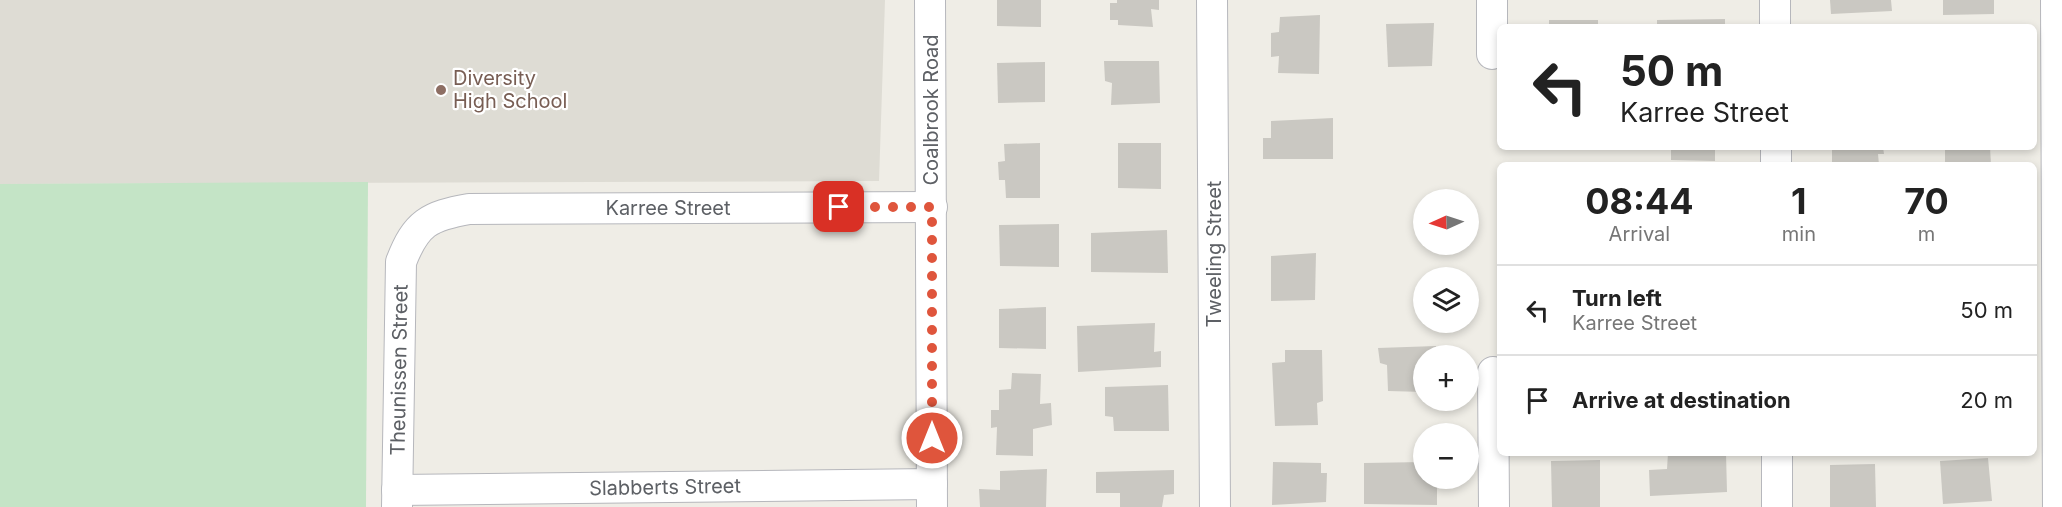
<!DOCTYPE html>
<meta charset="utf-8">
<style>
:root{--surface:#fff;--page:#f6f6f6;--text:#222;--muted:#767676;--line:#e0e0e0}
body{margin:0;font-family:Inter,sans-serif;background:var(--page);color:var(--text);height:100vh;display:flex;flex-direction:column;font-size:22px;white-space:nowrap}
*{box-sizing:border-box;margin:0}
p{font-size:20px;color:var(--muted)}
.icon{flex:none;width:33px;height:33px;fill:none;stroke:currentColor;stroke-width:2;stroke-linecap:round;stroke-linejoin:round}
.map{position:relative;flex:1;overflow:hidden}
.sheet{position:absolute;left:1497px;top:162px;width:540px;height:294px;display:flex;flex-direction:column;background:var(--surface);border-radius:9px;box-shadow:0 3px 9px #0003}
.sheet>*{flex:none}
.top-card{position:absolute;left:1497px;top:24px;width:540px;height:126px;border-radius:9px;box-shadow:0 3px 9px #0003;background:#fff;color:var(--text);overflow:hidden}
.needle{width:39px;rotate:267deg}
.controls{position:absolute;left:1413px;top:189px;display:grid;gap:12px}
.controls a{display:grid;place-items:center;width:66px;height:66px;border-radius:50%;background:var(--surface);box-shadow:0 3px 9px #0003;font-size:30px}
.pin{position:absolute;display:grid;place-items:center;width:51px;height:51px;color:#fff;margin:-26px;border-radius:12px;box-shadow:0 3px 9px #0006}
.me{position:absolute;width:66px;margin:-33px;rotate:0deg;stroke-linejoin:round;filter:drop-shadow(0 0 4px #0008)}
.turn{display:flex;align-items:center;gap:21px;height:126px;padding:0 24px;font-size:27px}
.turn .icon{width:78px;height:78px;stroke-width:2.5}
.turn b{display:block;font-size:42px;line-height:51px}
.eta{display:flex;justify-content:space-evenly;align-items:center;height:102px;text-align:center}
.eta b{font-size:36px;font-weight:700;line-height:42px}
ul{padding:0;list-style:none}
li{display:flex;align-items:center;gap:18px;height:90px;padding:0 24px;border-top:2px solid var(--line)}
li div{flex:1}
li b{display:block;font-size:22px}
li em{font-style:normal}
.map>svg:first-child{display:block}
</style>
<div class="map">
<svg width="2062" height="507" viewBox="0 0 2062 507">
<rect width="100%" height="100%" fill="#efede6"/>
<polygon fill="#dedcd4" points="0,0 885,0 879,181 0,184"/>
<polygon fill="#c4e4c6" points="368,182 366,507 0,507 0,184"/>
<g fill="#cac8c2">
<polygon points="997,0 1041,0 1041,27 997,26"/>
<polygon points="1117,0 1159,0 1159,10 1151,9 1153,27 1118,25 1118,20 1110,20 1110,3 1117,3"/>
<polygon points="1830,0 1891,0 1892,11 1831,14"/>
<polygon points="1943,0 1994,0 1994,14 1943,15"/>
<polygon points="1320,15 1319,74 1278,73 1279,56 1271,57 1271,33 1279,32 1280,17"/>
<polygon points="1725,19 1725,27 1657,27 1657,20"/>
<rect x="1549" y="20" width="49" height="7"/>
<polygon points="1434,23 1432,66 1388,67 1386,24"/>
<polygon points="1104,61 1159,61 1160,103 1111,105 1112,83 1105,81"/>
<polygon points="1045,62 1045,102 998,103 997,63"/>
<polygon points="1333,118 1333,159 1263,159 1263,138 1271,138 1271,121"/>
<polygon points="1040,143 1040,198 1006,198 1005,180 999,180 998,162 1005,161 1004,144"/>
<polygon points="1118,143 1161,143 1161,189 1118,188"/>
<polygon points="1671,147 1715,147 1715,161 1671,160"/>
<polygon points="1832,147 1883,147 1884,154 1878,154 1879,165 1832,165"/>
<polygon points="1945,147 1990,147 1991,165 1945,164"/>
<polygon points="1059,224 1059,267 1000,266 999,225"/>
<polygon points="1167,230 1168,273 1091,272 1091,233"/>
<polygon points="1316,253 1315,300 1271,301 1271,256"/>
<polygon points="1046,307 1046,349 999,348 999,309"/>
<polygon points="1155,323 1154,352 1161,351 1161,367 1078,372 1077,326"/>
<polygon points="1436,346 1437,356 1424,356 1424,392 1388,391 1387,365 1380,363 1378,348"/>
<polygon points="1285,350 1322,350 1323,401 1317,403 1318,425 1275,426 1272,363 1285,362"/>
<polygon points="1012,373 1041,374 1040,404 1051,403 1052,425 1033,429 1033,456 996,455 997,427 991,428 991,410 999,410 999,390 1011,389"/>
<polygon points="1168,385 1169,431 1114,431 1113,417 1105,416 1105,387"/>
<polygon points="1668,453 1726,453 1727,492 1650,496 1649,470 1667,469"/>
<polygon points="1988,458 1992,501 1943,504 1940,461"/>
<polygon points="1600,460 1600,507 1552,507 1551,461"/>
<polygon points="1273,462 1321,463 1321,473 1327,473 1326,502 1272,505"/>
<polygon points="1424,462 1424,478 1437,478 1437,505 1364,504 1364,463"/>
<polygon points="1875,464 1876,507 1830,507 1830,465"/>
<polygon points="1047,469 1046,507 980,507 979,489 1000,490 1000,471"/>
<polygon points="1174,470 1174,494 1164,495 1162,507 1120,507 1120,493 1096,493 1096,472"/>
</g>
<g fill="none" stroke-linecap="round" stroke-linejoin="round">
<g stroke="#b6b7bc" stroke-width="32">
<g id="street">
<polyline points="930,0 932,507"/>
<polyline points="1212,0 1215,507"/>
<polyline points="1492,0 1492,54"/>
<polyline points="1775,0 1775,27"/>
<polyline points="2056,0 2058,507"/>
<polyline points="1776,147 1776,165"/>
<polyline points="1493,372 1494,507"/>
<polyline points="1777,453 1777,507"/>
<polyline points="397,490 932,484"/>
<path d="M397,507L401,262C416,223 429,216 469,209L932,207"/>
</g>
</g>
<use href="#street" stroke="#fff" stroke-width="30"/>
</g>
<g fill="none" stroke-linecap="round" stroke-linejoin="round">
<polyline stroke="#df553c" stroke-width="10" stroke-dasharray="0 18" points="839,207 932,207 932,438"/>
</g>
<circle fill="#8d6e63" stroke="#fff" stroke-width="2" cx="441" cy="90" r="6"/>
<g text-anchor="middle" stroke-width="4.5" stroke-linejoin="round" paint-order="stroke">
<g font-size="20" fill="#785e54" stroke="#fff" text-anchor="start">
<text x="453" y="85">Diversity<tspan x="453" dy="23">High School</tspan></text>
</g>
<g font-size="20" fill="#5d6065" stroke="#fff">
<text transform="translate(931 110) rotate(-90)" y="7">Coalbrook Road</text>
<text x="668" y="215">Karree Street</text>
<text transform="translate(1214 254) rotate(-90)" y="7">Tweeling Street</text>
<text transform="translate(399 370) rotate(-89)" y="7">Theunissen Street</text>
<text transform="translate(665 487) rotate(-1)" y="7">Slabberts Street</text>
</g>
</g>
</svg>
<div class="controls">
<a><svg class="needle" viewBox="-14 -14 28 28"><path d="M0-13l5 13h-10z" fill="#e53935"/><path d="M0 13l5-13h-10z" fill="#767676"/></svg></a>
<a><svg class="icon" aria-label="layers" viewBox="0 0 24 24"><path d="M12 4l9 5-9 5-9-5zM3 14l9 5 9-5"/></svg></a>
<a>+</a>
<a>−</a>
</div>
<div class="pin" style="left:839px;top:207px;background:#d93025"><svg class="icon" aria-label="arrive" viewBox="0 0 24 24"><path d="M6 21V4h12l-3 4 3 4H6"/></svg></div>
<svg class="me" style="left:932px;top:438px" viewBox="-20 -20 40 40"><circle r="17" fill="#df553c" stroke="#fff" stroke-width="3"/><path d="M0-11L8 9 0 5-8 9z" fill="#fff"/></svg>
<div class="top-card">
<div class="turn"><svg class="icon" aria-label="left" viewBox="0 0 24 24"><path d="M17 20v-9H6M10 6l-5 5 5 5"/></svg><div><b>50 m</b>Karree Street</div></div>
</div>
<section class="sheet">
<div class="eta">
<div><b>08:44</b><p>Arrival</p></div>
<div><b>1</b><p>min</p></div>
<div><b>70</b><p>m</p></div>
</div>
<ul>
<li><svg class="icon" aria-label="left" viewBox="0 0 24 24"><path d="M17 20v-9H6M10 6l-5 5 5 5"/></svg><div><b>Turn left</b><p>Karree Street</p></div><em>50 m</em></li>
<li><svg class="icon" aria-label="arrive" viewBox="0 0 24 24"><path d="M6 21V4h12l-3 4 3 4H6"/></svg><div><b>Arrive at destination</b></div><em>20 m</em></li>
</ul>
</section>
</div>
